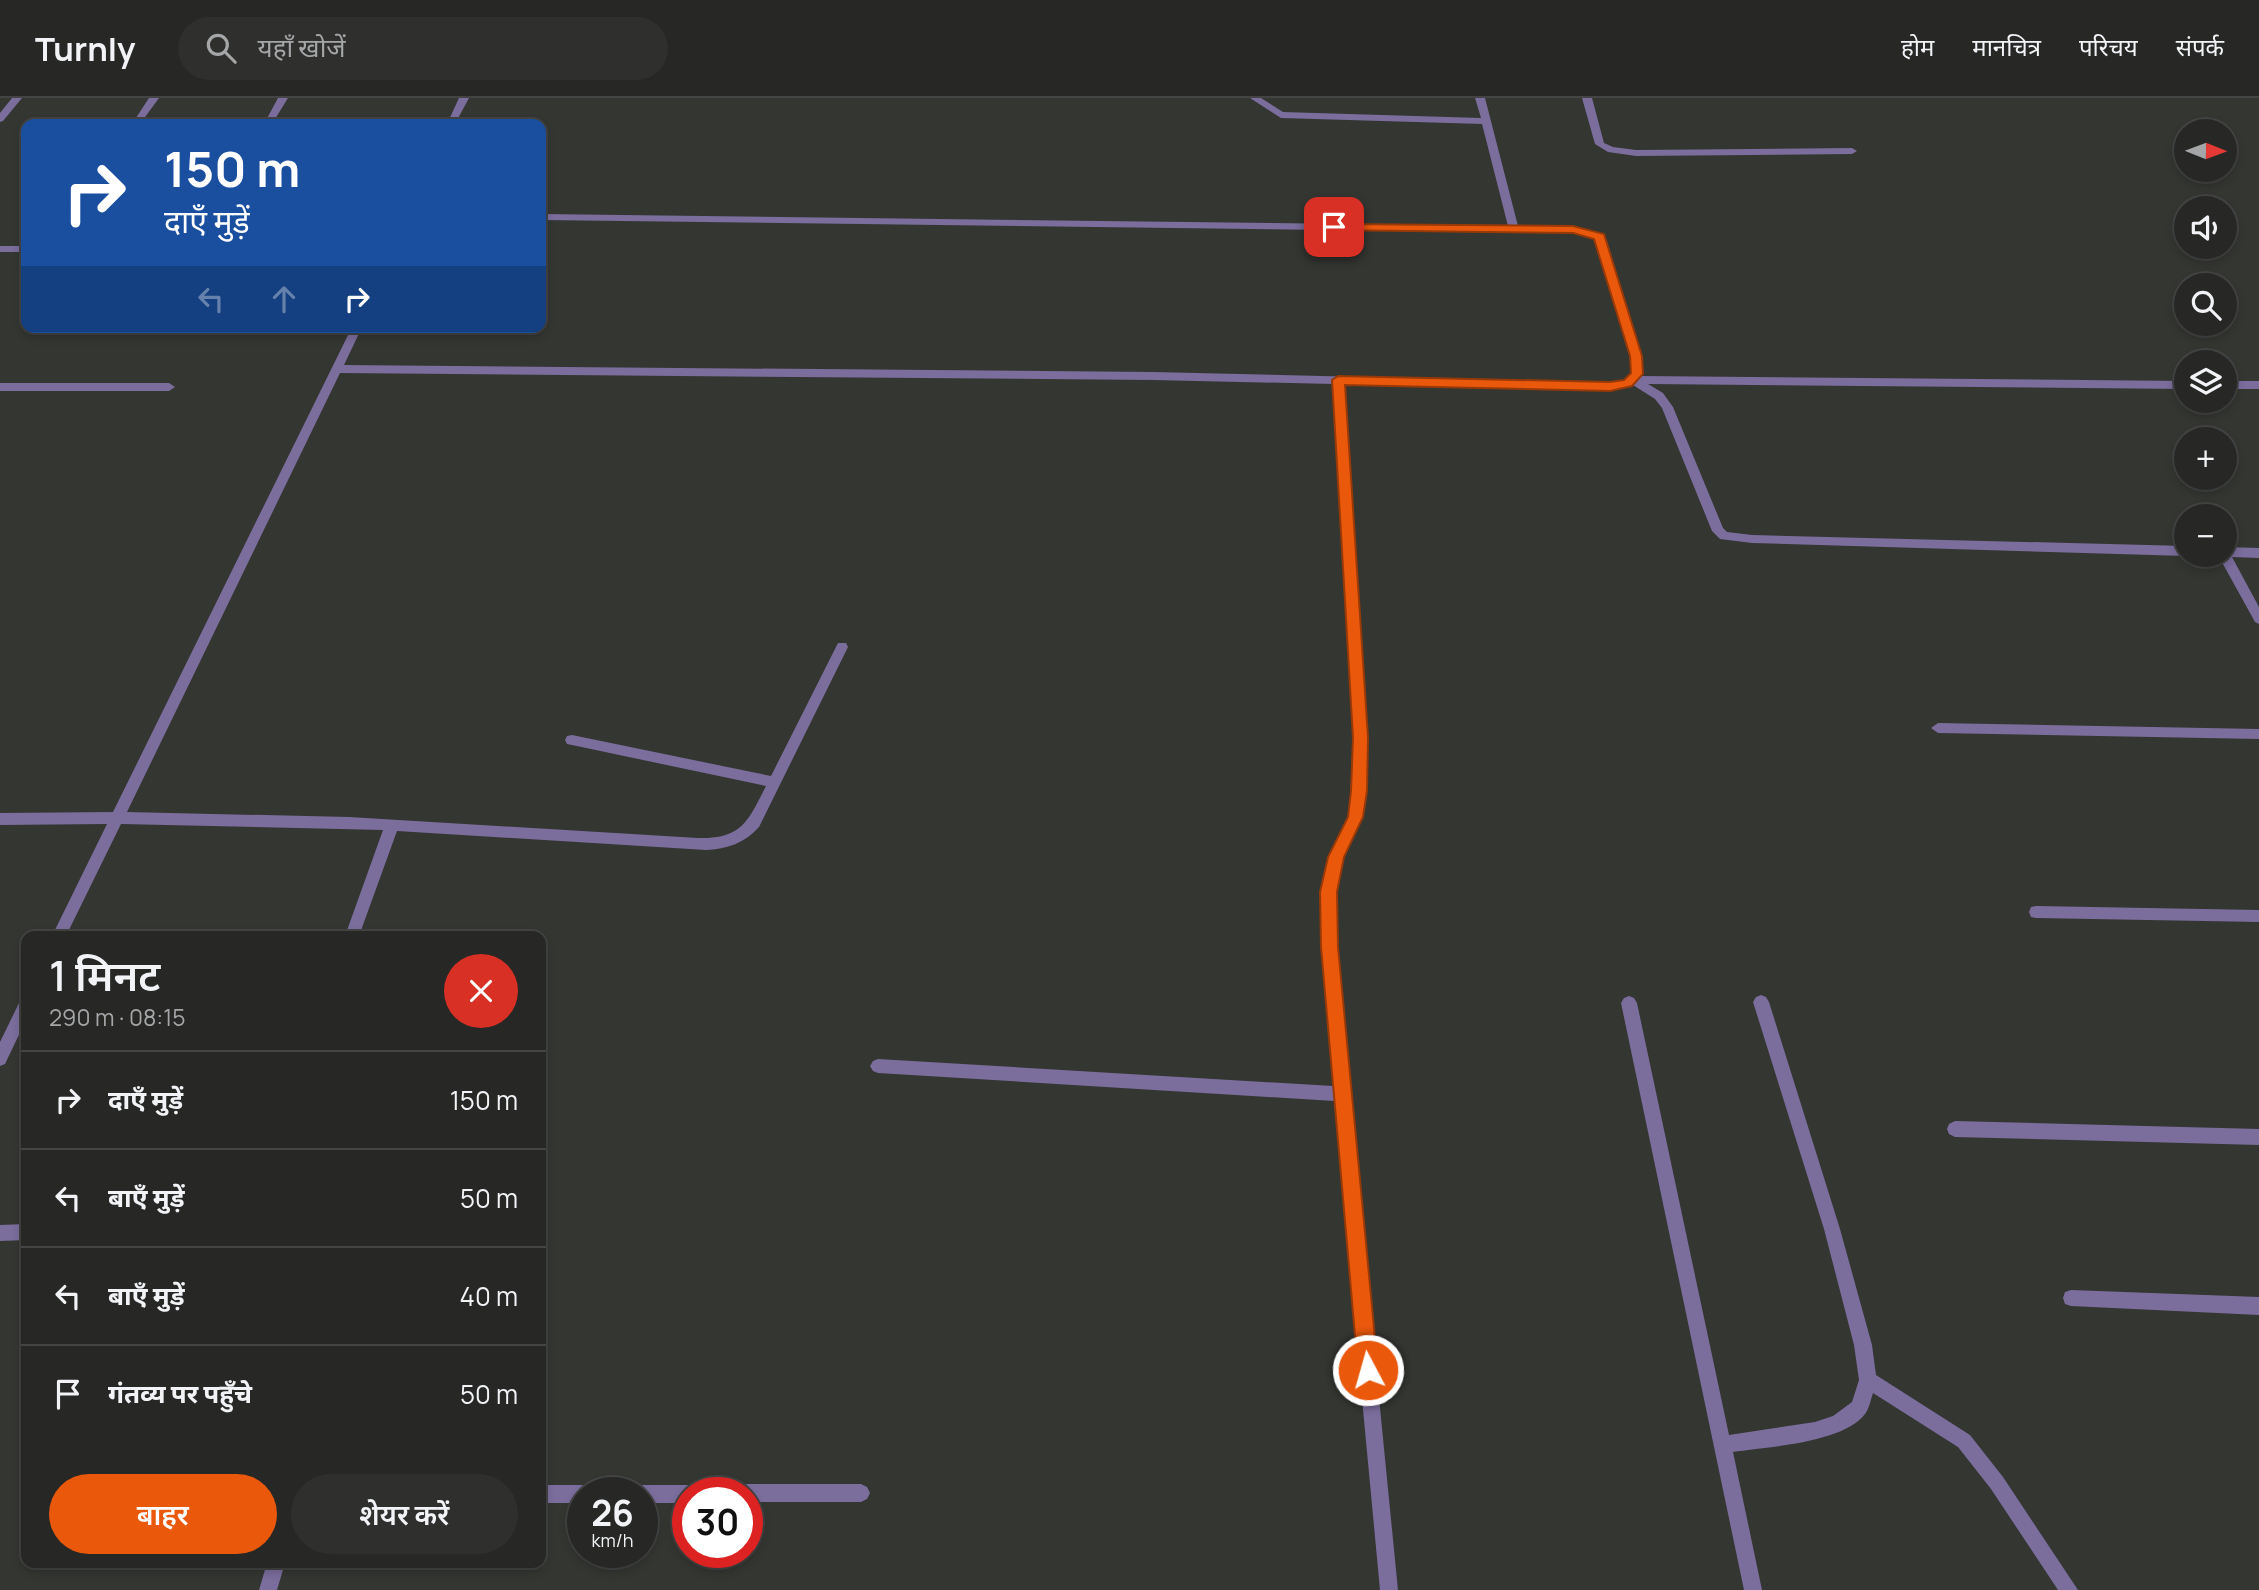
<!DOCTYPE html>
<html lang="hi">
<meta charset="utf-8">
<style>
:root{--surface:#272826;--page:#2f302e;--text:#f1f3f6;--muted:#a4a6a7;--line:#434443;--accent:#ea580c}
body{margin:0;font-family:Manrope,"Noto Sans Devanagari",sans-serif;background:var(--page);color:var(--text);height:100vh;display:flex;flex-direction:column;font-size:26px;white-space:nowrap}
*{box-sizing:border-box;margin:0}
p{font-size:23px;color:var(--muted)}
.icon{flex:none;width:38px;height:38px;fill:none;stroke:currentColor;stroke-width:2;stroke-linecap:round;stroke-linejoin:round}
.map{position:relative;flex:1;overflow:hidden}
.side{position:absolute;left:21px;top:833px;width:525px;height:637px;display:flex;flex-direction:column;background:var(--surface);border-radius:14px;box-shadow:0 4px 10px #0003,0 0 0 2px var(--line)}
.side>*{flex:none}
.banner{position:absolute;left:21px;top:21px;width:525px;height:214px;border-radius:14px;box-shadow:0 4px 10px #0003,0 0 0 2px var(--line);background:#1a4fa0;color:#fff;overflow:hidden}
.needle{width:46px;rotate:91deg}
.buttons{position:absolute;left:2174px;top:21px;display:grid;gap:14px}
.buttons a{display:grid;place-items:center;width:63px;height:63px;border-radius:50%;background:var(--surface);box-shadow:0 4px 10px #0003,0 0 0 2px var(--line);font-size:35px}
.speed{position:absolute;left:567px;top:1379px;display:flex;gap:14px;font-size:35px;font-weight:700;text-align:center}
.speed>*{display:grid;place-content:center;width:91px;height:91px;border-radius:50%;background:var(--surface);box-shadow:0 4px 10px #0003,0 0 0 2px var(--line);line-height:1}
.speed small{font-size:18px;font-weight:400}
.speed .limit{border:10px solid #d22;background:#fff;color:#111}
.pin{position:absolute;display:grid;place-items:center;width:60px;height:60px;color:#fff;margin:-30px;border-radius:14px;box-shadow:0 4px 10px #0006}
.me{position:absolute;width:77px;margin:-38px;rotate:354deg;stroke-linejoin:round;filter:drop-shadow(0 0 5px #0008)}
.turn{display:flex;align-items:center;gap:24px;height:147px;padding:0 28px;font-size:32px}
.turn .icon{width:91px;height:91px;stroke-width:2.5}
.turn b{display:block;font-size:49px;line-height:60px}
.lanes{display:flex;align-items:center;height:66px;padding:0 28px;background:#0003;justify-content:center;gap:35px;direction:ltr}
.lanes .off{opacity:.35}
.round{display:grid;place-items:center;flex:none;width:74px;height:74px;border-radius:37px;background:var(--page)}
.head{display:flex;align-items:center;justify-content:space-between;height:119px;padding:0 28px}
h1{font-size:42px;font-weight:600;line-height:52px}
.cta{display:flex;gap:14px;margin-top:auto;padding:14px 28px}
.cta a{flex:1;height:80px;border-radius:42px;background:var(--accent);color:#fff;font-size:28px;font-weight:600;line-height:80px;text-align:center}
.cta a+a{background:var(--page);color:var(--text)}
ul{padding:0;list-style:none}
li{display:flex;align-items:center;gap:21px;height:98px;padding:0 28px;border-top:2px solid var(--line)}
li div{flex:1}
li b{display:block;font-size:26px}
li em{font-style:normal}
header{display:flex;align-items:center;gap:42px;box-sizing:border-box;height:98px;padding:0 35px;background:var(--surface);border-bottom:2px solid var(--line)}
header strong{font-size:33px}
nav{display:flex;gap:38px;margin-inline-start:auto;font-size:24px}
.search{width:490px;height:63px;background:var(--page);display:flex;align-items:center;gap:18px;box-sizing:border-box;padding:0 24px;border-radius:38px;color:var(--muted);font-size:26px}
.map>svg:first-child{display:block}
</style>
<header>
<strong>Turnly</strong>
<div class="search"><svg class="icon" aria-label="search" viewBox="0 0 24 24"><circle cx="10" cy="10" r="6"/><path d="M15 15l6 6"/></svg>यहाँ खोजें</div>
<nav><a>होम</a><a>मानचित्र</a><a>परिचय</a><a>संपर्क</a></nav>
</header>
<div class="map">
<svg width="2259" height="1492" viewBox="0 0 2259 1492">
<rect width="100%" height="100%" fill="#343632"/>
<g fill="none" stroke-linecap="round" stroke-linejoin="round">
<g fill="#7b6d9c" fill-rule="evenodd">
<polygon points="12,0 22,0 3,23 0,24 0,15"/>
<polygon points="149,0 159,0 140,26 132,26"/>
<polygon points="278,0 288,0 272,26 264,26"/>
<polygon points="459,0 469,0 455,26 447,26"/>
<path d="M1250,0H1261L1283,14L1481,20L1475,0H1485L1518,128C1545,129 1588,122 1607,143L1641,258V278L2186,283V291L1648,286L1663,295L1673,309L1723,430L1727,434L1752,437L2186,448V457H2188L2186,458L1752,445L1720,441L1712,433L1662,310L1655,301L1633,287L1610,293L1344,286L1367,640L1363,719L1343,759L1335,795L1337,849L1349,996L1398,1492H1380L1334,1003L878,975L873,973L870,968L873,963L878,961L1333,988L1321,795L1329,759L1349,719L1353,640L1333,286L1153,282L340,275L127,714L349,719L698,740C742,741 748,723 766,688L572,647L567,646L565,642L567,638L572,637L771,678L838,545H846L848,549L759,729C745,745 727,751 706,752L397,733L359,838H345L383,732L121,726L66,838H52L107,726L0,727V715L113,714L352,229H362L344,267L1153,274L1610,285L1624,282L1631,275V258L1597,144L1592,139L1573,135L541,122V116L1508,128L1482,26L1281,20Z"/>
<polygon points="1582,0 1592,0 1604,45 1613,49 1636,52 1852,50 1857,53 1852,56 1636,58 1608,54 1595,46"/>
<rect x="0" y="148" width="26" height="6"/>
<rect x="2224" y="283" width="35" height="8"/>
<polygon points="0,285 169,285 175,289 169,293 0,293"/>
<polygon points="2224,449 2259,450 2259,460 2232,459 2259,509 2259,526 2255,524 2218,457 2224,457"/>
<polygon points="1938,625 2259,631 2259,641 1938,635 1931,630"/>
<polygon points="2036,808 2259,812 2259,824 2036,820 2031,819 2029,814 2031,809"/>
<path d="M1761,897L1766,899L1769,904L1840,1131L1872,1247L1876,1277L1970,1337L2003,1379L2078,1492H2058L1991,1391L1958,1349L1873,1295C1871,1301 1869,1311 1865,1316C1843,1345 1767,1349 1733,1354L1762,1492H1744L1621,905L1624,900L1629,898L1634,900L1637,905L1729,1337L1815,1324L1833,1318L1852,1304L1859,1282L1854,1247L1824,1131L1753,904L1756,899Z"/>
<polygon points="26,899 26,922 5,966 0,968 0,944 21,901"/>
<polygon points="1955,1023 2259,1031 2259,1047 1955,1039 1949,1036 1947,1031 1949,1026"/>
<polygon points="26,1126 26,1142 0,1143 0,1127"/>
<polygon points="2071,1192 2259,1199 2259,1217 2071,1208 2065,1206 2063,1200 2065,1194"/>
<polygon points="747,1386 861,1386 867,1389 870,1395 867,1401 861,1404 747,1404 747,1395 738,1395 741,1389"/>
<polygon points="541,1387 583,1387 589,1390 592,1395 583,1395 583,1405 541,1405"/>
<polygon points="642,1387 688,1387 694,1390 697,1395 688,1395 688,1405 642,1405 642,1395 633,1395 636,1390"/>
<polygon points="267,1465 285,1465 277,1492 259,1492"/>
</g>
</g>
<polygon fill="#ea580c" stroke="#983908" stroke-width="2" points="1334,126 1573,128 1604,136 1642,258 1643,276 1632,288 1610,293 1345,287 1368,640 1367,693 1363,719 1344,759 1337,794 1338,849 1378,1272 1375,1279 1368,1282 1361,1279 1358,1272 1321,849 1320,794 1328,759 1348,719 1351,693 1353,640 1332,282 1338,278 1610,284 1624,282 1631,275 1630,258 1594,141 1573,135 1330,132 1330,127"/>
</svg>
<div class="buttons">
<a><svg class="needle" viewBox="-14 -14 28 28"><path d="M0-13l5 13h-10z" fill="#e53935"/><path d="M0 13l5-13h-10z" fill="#a4a6a7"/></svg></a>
<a><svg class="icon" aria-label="sound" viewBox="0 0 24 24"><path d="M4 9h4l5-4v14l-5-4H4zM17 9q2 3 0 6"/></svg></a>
<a><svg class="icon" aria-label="search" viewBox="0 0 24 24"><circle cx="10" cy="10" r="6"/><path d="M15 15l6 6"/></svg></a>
<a><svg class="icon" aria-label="layers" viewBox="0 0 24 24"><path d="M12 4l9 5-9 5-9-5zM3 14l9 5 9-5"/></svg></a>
<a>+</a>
<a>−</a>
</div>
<div class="speed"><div>26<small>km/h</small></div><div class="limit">30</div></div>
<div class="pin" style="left:1334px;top:129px;background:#d93025"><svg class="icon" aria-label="arrive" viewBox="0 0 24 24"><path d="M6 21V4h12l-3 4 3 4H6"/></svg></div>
<svg class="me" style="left:1368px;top:1272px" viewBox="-20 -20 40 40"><circle r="17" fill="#ea580c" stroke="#fff" stroke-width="3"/><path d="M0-11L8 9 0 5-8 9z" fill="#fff"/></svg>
<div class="banner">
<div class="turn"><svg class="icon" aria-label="right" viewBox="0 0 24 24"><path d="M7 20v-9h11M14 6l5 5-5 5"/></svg><div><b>150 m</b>दाएँ मुड़ें</div></div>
<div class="lanes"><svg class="icon off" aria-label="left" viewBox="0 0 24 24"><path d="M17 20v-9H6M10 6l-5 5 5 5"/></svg><svg class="icon off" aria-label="ahead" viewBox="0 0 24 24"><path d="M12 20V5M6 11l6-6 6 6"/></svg><svg class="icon" aria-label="right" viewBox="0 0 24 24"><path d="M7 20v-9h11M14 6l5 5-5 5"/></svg></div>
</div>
<section class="side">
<div class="head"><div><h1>1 मिनट</h1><p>290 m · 08:15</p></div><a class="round" style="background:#d93025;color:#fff"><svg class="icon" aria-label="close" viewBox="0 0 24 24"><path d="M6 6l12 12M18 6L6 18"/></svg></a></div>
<ul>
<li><svg class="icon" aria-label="right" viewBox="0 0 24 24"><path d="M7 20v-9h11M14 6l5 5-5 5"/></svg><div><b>दाएँ मुड़ें</b></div><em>150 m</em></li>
<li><svg class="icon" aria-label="left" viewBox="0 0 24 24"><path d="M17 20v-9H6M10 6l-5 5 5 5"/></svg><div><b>बाएँ मुड़ें</b></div><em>50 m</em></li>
<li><svg class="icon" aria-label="left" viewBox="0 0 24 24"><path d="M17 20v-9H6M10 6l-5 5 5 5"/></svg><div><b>बाएँ मुड़ें</b></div><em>40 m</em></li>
<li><svg class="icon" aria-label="arrive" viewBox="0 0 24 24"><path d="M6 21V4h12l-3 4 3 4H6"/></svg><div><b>गंतव्य पर पहुँचे</b></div><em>50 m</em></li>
</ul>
<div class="cta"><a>बाहर</a><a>शेयर करें</a></div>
</section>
</div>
